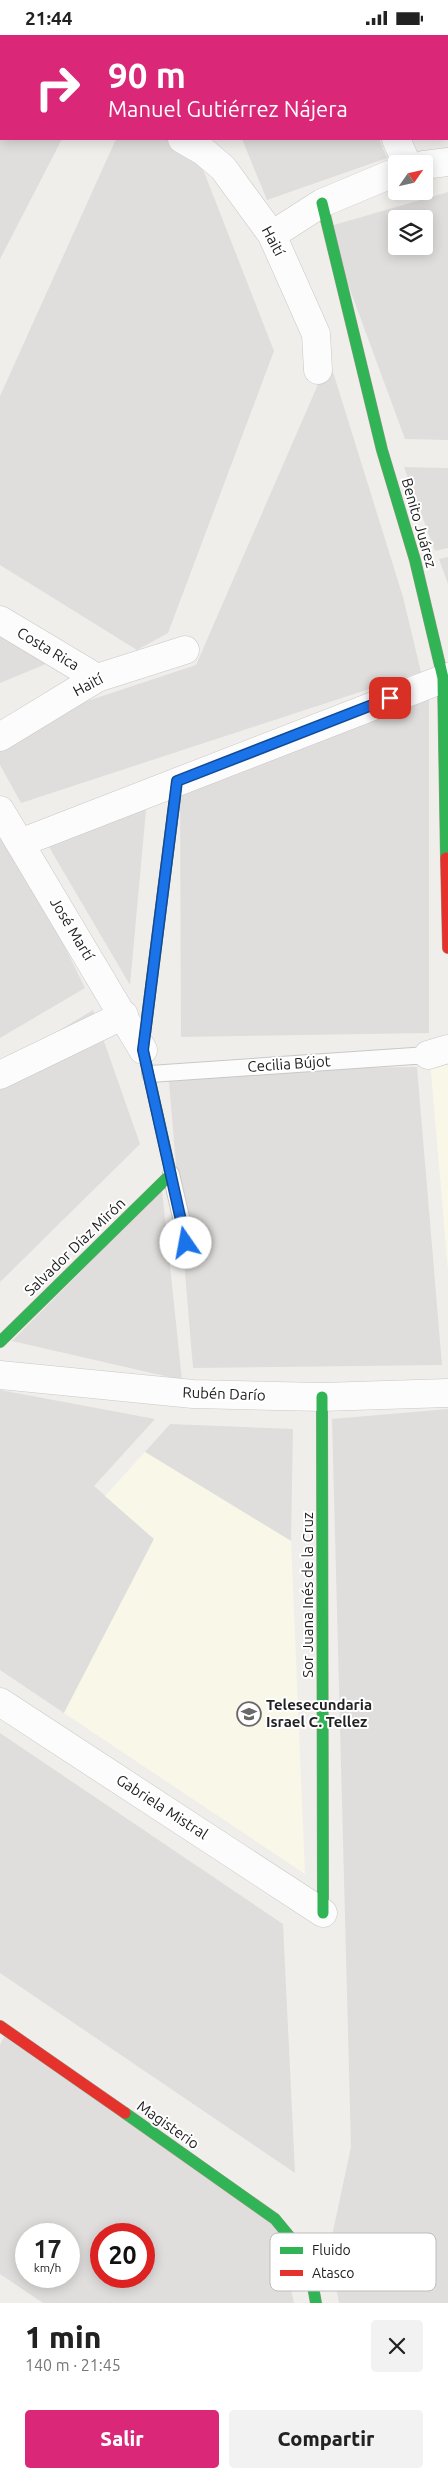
<!DOCTYPE html>
<html lang="es">
<meta charset="utf-8">
<style>
:root{--surface:#fff;--page:#f2f2f2;--text:#222;--muted:#767676;--accent:#db2777}
body{margin:0;font-family:Ubuntu,sans-serif;background:var(--page);color:var(--text);height:100vh;display:flex;flex-direction:column;font-size:19px;white-space:nowrap}
*{box-sizing:border-box;margin:0}
p{font-size:16px;color:var(--muted)}
.icon{flex:none;width:28px;height:28px;fill:none;stroke:currentColor;stroke-width:2;stroke-linecap:round;stroke-linejoin:round}
.map{position:relative;height:2268px;overflow:hidden}
.side{display:flex;flex-direction:column;background:var(--surface);flex:1}
.side>*{flex:none}
.hud{position:absolute;left:0px;top:0px;width:449px;height:105px;box-shadow:0 2px 12px #0003;background:#db2777;color:#fff;overflow:hidden}
.needle{width:32px;rotate:56deg}
.controls{position:absolute;left:388px;top:120px;display:grid;gap:10px}
.controls a{display:grid;place-items:center;width:45px;height:45px;border-radius:5px;background:var(--surface);box-shadow:0 2px 12px #0003;font-size:25px}
.speed{position:absolute;left:15px;top:2188px;display:flex;gap:10px;font-size:25px;font-weight:700;text-align:center}
.speed>*{display:grid;place-content:center;width:65px;height:65px;border-radius:50%;background:var(--surface);box-shadow:0 2px 12px #0003;line-height:1}
.speed small{font-size:12px;font-weight:400}
.speed .limit{border:8px solid #d22;background:#fff;color:#111}
.pin{position:absolute;display:grid;place-items:center;width:42px;height:42px;color:#fff;margin:-21px;border-radius:10px;box-shadow:0 2px 8px #0006}
.me{position:absolute;width:55px;margin:-28px;rotate:348deg;stroke-linejoin:round;filter:drop-shadow(0 0 4px #0008)}
.turn{display:flex;align-items:center;gap:18px;height:105px;padding:0 25px;font-size:22px}
.turn .icon{width:65px;height:65px;stroke-width:2.5}
.turn b{display:block;font-size:35px;line-height:42px}
.round{display:grid;place-items:center;flex:none;width:52px;height:52px;border-radius:5px;background:var(--page)}
.summary{display:flex;align-items:center;justify-content:space-between;height:85px;padding:0 25px}
h1{font-size:30px;font-weight:800;line-height:38px}
.primary-button{display:flex;gap:10px;margin-top:auto;padding:10px 25px}
.primary-button a{flex:1;height:58px;border-radius:5px;background:var(--accent);color:#fff;font-size:20px;font-weight:800;line-height:58px;text-align:center}
.primary-button a+a{background:var(--page);color:var(--text)}
.status{display:flex;justify-content:space-between;align-items:center;height:35px;padding:0 25px;background:var(--surface);direction:ltr}
.status svg{height:14px;fill:currentColor}
.map>svg:first-child{display:block}
</style>
<div class="status"><b>21:44</b><svg viewBox="0 0 49 12"><path d="M0 12V9h3v3zM5 12V6h3v6zM10 12V3h3v9zM15 12V0h3v12zM26 1h20v11H26zM47 4h2v5h-2z"/></svg></div>
<div class="map">
<svg width="448" height="2268" viewBox="0 0 448 2268">
<rect width="100%" height="100%" fill="#f0eeeb"/>
<g fill="#dfdedc" fill-rule="evenodd">
<polygon points="96,0 336,0 336,1 98,1"/>
<polygon points="382,0 448,0 448,95 448,1"/>
<polygon points="0,1 1,104 62,104 0,224"/>
<polygon points="116,104 173,104 197,119 274,316 168,598 137,615 0,530 0,361"/>
<polygon points="242,104 379,104 387,123 267,165"/>
<path d="M448,157V405L405,404L327,192ZM396,184H424V211H396Z"/>
<polygon points="329,324 403,562 421,637 21,768 0,730 0,706 57,676 196,630"/>
<polygon points="404,432 448,433 448,513 435,516"/>
<polygon points="448,522 448,549 439,524"/>
<polygon points="0,590 58,624 0,648"/>
<polygon points="429,664 429,998 181,1002 180,756"/>
<polygon points="147,764 130,950 49,812"/>
<polygon points="0,792 12,805 85,953 0,1003"/>
<polygon points="93,975 140,1109 0,1247 0,1031"/>
<polygon points="417,1032 442,1330 193,1333 168,1035"/>
<polygon points="162,1155 182,1345 12,1306"/>
<polygon points="0,1355 155,1384 94,1451 154,1504 64,1678 0,1635"/>
<polygon points="448,1374 448,2268 339,2268 329,2215 351,2112 332,1384"/>
<polygon points="170,1389 293,1394 291,1506 145,1417"/>
<polygon points="0,1698 283,1889 295,2138 0,1938"/>
<path d="M5,2000L276,2186L294,2268H43L0,2239V2010ZM26,2199H69V2241H26ZM101,2199H144V2241H101Z"/>
</g>
<g fill="#f8f7e8">
<polygon points="448,1022 448,1236 430,1025"/>
<polygon points="145,1417 291,1506 305,1839 64,1678 154,1504 105,1461"/>
</g>
<g fill="none" stroke-linecap="round" stroke-linejoin="round">
<g stroke="#c9c8c7" stroke-width="18">
<g id="lane">
<polyline points="150,1039 428,1020"/>
<polyline points="171,1139 187,1208"/>
</g>
</g>
<g stroke="#c9c8c7" stroke-width="29">
<g id="street">
<polyline points="1,0 3,1"/>
<polyline points="352,0 352,1"/>
<polyline points="182,104 203,116 223,133 272,200 316,299 318,335"/>
<polyline points="396,104 407,129"/>
<polyline points="424,130 448,127"/>
<polyline points="272,200 322,168 396,137"/>
<polyline points="0,585 97,643"/>
<polyline points="0,702 97,643 185,615"/>
<polyline points="0,775 143,1015"/>
<polyline points="20,808 448,642"/>
<polyline points="428,1020 448,1014"/>
<polyline points="0,1040 124,980"/>
<polyline points="0,1340 193,1359 322,1362 448,1358"/>
<polyline points="0,1667 323,1878"/>
</g>
</g>
<g stroke="#999a82" stroke-width="12">
<g id="fast">
<polyline points="322,168 382,415 415,525 443,643 446,823"/>
<polyline points="0,1307 171,1139 143,1015 177,746"/>
<polyline points="322,1362 323,1878"/>
<polyline points="125,2078 275,2184 308,2224 316,2268"/>
</g>
</g>
<g stroke="#999a82" stroke-width="12">
<g id="jam">
<polyline points="446,823 448,913"/>
<polyline points="0,1991 125,2078"/>
</g>
</g>
<use href="#lane" stroke="#fdfcfc" stroke-width="16"/>
<use href="#street" stroke="#fdfcfc" stroke-width="28"/>
<use href="#fast" stroke="#30b455" stroke-width="11"/>
<use href="#jam" stroke="#e5322d" stroke-width="11"/>
</g>
<g fill="none" stroke-linecap="round" stroke-linejoin="round">
<g stroke="#114b97" stroke-width="12">
<polyline id="route" points="186,1208 143,1015 177,746 390,663"/>
</g>
<use href="#route" stroke="#1a73e8" stroke-width="9"/>
</g>
<defs>
<g id="school-ring" transform="scale(1.25)"><circle r="9.5" fill="#fff" stroke="#6a6968" stroke-width="1.5"/><path d="M0-5L7-2L0 1L-7-2ZM-4 1L0 2.5L4 1V4Q0 6-4 4Z" fill="#6a6968"/></g>
</defs>
<g fill-rule="evenodd">
<use href="#school-ring" x="249" y="1679"/>
</g>
<g text-anchor="middle" stroke-width="4" stroke-linejoin="round" paint-order="stroke">
<g font-size="15" fill="#222" stroke="#fff">
<text transform="translate(273 206) rotate(62)" y="5">Haití</text>
<text transform="translate(419 488) rotate(74)" y="5">Benito Juárez</text>
<text transform="translate(48 614) rotate(31)" y="5">Costa Rica</text>
<text transform="translate(88 650) rotate(-28)" y="5">Haití</text>
<text transform="translate(72 894) rotate(59)" y="5">José Martí</text>
<text transform="translate(289 1029) rotate(-4)" y="5">Cecilia Bújot</text>
<text transform="translate(75 1212) rotate(-44)" y="5">Salvador Díaz Mirón</text>
<text transform="translate(224 1359) rotate(2)" y="5">Rubén Darío</text>
<text transform="translate(308 1560) rotate(-90)" y="5">Sor Juana Inés de la Cruz</text>
<text transform="translate(162 1772) rotate(33)" y="5">Gabriela Mistral</text>
<text transform="translate(168 2090) rotate(35)" y="5">Magisterio</text>
</g>
<g font-size="15" font-weight="bold" fill="#222" stroke="#fff" text-anchor="start">
<text x="266" y="1675">Telesecundaria<tspan x="266" dy="17">Israel C. Tellez</tspan></text>
</g>
</g>
<rect x="270" y="2198" width="166" height="58" rx="8" fill="#fff" stroke="#bdbdbd" stroke-width="1"/>
<rect x="280" y="2212" width="23" height="7" fill="#30b455"/>
<rect x="280" y="2235" width="23" height="6" fill="#e5322d"/>
<g font-size="14" fill="#222">
<text x="312" y="2220">Fluido</text>
<text x="312" y="2243">Atasco</text>
</g>
</svg>
<div class="controls">
<a><svg class="needle" viewBox="-14 -14 28 28"><path d="M0-13l5 13h-10z" fill="#e53935"/><path d="M0 13l5-13h-10z" fill="#767676"/></svg></a>
<a><svg class="icon" aria-label="layers" viewBox="0 0 24 24"><path d="M12 4l9 5-9 5-9-5zM3 14l9 5 9-5"/></svg></a>
</div>
<div class="speed"><div>17<small>km/h</small></div><div class="limit">20</div></div>
<div class="pin" style="left:390px;top:663px;background:#d93025"><svg class="icon" aria-label="arrive" viewBox="0 0 24 24"><path d="M6 21V4h12l-3 4 3 4H6"/></svg></div>
<svg class="me" style="left:186px;top:1208px" viewBox="-20 -20 40 40"><circle r="19" fill="#fff"/><path d="M0-13L10 11 0 6-10 11z" fill="#1a73e8"/></svg>
<div class="hud">
<div class="turn"><svg class="icon" aria-label="right" viewBox="0 0 24 24"><path d="M7 20v-9h11M14 6l5 5-5 5"/></svg><div><b>90 m</b>Manuel Gutiérrez Nájera</div></div>
</div>
</div>
<section class="side">
<div class="summary"><div><h1>1 min</h1><p>140 m · 21:45</p></div><a class="round"><svg class="icon" aria-label="close" viewBox="0 0 24 24"><path d="M6 6l12 12M18 6L6 18"/></svg></a></div>
<div class="primary-button"><a>Salir</a><a>Compartir</a></div>
</section>
